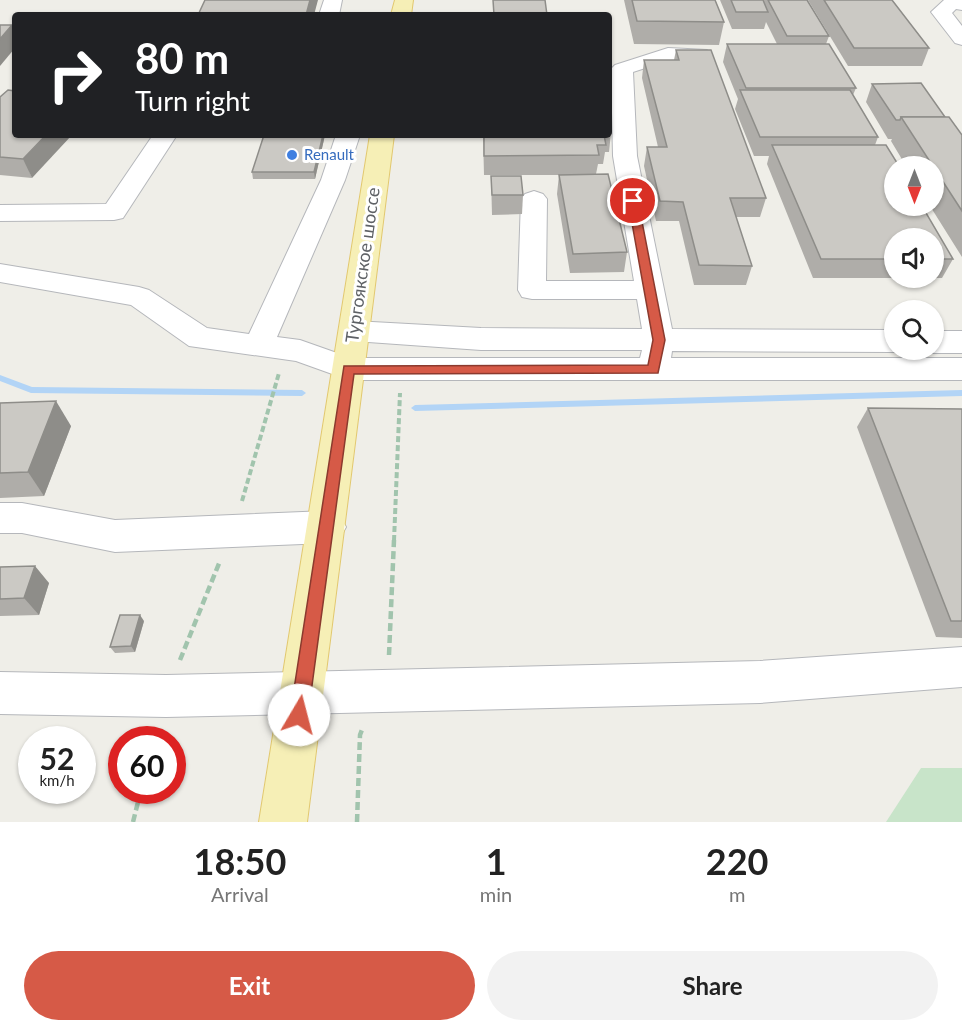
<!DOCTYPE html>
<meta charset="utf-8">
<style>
:root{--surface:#fff;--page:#f2f2f2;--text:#222;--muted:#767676;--accent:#d65a47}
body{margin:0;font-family:Lato,sans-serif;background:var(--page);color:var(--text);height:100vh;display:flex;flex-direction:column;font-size:22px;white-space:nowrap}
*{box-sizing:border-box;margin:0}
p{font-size:20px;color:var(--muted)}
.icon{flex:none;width:33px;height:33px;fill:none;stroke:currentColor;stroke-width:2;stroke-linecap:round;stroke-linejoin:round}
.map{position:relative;height:822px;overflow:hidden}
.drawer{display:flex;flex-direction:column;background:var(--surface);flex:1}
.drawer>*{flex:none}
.top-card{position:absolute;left:12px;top:12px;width:600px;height:126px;border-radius:6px;box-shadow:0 2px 4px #0004;background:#202124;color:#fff;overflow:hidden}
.needle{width:39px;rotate:180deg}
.tools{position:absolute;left:884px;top:156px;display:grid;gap:12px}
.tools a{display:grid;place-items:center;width:60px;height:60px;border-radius:50%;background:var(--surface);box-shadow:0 2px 4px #0004;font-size:30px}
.speed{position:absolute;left:18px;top:726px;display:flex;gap:12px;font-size:30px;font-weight:700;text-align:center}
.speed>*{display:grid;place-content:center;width:78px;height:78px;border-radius:50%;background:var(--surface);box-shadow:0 2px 4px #0004;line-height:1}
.speed small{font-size:15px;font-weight:400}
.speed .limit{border:9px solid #d22;background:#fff;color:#111}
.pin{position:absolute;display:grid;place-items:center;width:51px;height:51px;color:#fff;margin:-26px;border:3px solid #fff;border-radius:50%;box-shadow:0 2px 6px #0007}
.me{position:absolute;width:66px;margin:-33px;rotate:8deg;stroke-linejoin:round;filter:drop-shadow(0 0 4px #0008)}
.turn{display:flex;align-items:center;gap:21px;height:126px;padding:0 24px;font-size:27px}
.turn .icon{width:78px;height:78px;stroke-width:2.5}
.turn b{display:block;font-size:42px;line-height:51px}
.eta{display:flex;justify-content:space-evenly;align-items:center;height:102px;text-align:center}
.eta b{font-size:36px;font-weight:700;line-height:42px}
.action{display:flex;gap:12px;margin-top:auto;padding:12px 24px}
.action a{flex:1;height:69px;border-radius:36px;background:var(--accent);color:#fff;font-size:24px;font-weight:700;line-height:69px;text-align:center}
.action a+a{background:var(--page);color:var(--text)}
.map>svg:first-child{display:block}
</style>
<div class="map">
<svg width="962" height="822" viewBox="0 0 962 822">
<rect width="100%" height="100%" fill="#efeee8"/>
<polygon fill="#c8e4c9" points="921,768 962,768 962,822 886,822"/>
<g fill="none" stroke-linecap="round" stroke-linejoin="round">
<g fill="#b2d4f6" fill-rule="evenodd">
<polygon points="0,375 32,387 302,390 306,393 302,396 31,393 0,381"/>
<polygon points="962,390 962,396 415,411 411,408 415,405"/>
</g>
<g stroke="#b5b7bb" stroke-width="2">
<g id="minor">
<polygon points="324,0 342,0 339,15 319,15"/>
<polygon points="944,0 962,0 962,10 956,9 952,13 962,26 962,45 955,43 931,12"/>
<polygon points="668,48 707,50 710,54 707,58 670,60 633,72 637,156 672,329 894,330 894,350 902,350 894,352 672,351 671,358 962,358 962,380 349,380 296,361 189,346 131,305 0,282 0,264 139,287 149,290 207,328 249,334 321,180 336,135 360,135 345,180 277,337 300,340 351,358 640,358 642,350 481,350 354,341 343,338 339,331 343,324 354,321 481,328 642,329 637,299 532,299 522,297 518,290 521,199 525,194 534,191 543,194 547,199 546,281 634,281 613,156 611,69 615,65"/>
<polygon points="153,135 177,135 123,218 114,220 0,221 0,205 106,204"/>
<polygon points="933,331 962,331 962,353 933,353 922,350 933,350"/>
<polygon points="0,503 22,503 115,520 327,511 340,516 346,527 340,538 327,543 115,552 22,533 0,533"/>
<polygon points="962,647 962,687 760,703 166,717 0,714 0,672 166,675 760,661"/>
</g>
</g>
<g stroke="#e2c86f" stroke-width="2">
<g id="major">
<polygon points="395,0 413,0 411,15 391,15"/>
<polygon points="370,135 394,135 307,822 259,822"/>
</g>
</g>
<g stroke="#a1c4ad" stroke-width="4" stroke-dasharray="6 3" stroke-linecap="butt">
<polyline points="242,501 279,373"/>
<polyline points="394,541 400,393"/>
</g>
<g stroke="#a1c4ad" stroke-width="4.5" stroke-dasharray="8 4" stroke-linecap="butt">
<polyline points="389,655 394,540"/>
<polyline points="180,660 220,561"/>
<polyline points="155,740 157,730"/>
<polyline points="133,822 141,790"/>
<polyline points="357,822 360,735 363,727"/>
</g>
<use href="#minor" fill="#fff" fill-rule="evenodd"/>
<use href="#major" fill="#f6efb6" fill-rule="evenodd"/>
</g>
<g fill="#afada9" fill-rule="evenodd">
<polygon points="624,0 715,0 724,22 719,45 634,44"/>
<path d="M720,0H807L829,36L826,44L856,88L853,95L878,137L875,145L953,259L942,278H813L767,164L769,156H754L735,109L738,99L723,62L727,44H777L766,22L764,29H732ZM894,238H933V278H894Z"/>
<polygon points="808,0 892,0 929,48 922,66 848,66"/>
<polygon points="676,50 766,198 760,217 736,217 752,266 746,285 694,285 679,221 656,221 644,166 647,147 658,147 642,78 644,60 674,60"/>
<polygon points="872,84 945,117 962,135 962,257 930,206 933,206 933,166 906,166 891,141 892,139 888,139 866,102"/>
<polygon points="0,97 32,178 0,175"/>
<polygon points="609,121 611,133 609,152 605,152 603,164 598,164 596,174 627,252 624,272 570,273 557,194 559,175 484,175 483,135 609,135"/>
<polygon points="264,135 325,135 315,179 253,179 252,172"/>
<polygon points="491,176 523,195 522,214 492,215"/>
<polygon points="0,403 71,426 44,496 0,498"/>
<polygon points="868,408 962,409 962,638 936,637 857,427"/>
<polygon points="0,567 49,583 39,615 0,616"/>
<polygon points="144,621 135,652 115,653 110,647"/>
</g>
<g fill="#8e8d89">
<polygon points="310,0 318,0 314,15 306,15"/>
<polygon points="12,25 15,31 15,48 0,66 0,39"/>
<polygon points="46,135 72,135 32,178 23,159"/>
<polygon points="323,135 325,135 315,179 314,172"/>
<polygon points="56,401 71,426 44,496 28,472"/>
<polygon points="35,566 49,583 39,615 24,598"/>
<polygon points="140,615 144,621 135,652 131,646"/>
</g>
<g fill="#cbc9c4" stroke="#8e8d89" stroke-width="1.5">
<polygon points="205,0 310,0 306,15 198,15"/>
<polygon points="493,0 545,0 547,15 494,15"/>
<polygon points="632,0 715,0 724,22 637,21"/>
<polygon points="731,0 763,0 768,12 736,12"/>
<polygon points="768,0 807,0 829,36 787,36"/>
<polygon points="824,0 892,0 929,48 854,48"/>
<polygon points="0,25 12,25 0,39"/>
<polygon points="727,44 829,44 856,88 746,88"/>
<polygon points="676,50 711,50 766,198 730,198 752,266 699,265 683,202 660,201 647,147 667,147 644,60 679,60"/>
<polygon points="921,83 945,117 901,117 900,120 896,120 872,84"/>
<polygon points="8,90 15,91 15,135 46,135 23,159 0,157 0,97"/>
<polygon points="740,90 850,90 878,137 760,137"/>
<polygon points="901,117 949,117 962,135 962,211"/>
<polygon points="609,121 611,133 609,133"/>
<polygon points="264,135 323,135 314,172 252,172"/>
<polygon points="484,135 604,135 606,145 597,145 599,155 484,156"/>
<polygon points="772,145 886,145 899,166 894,166 894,206 922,206 953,259 933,259 933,238 894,238 894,259 821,259"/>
<polygon points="608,174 627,252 573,254 559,175"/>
<polygon points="491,176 521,176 523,195 492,195"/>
<polygon points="56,401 28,472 0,473 0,403"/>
<polygon points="868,408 962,409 962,621 951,621"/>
<polygon points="35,566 24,598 0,599 0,567"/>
<polygon points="120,615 140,615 131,646 110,647"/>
</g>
<polygon fill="#d65a47" stroke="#8b3a2e" stroke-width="1.5" points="633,198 638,201 665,340 658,373 354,374 308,715 305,721 299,724 292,721 290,715 344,366 648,365 653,340 628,201"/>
<circle fill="#3f7fe0" stroke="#fff" stroke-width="2" cx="292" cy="155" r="6"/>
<g text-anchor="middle" stroke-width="6" stroke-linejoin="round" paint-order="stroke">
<g font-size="15" fill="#366cbe" stroke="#fff" text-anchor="start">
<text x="304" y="160">Renault</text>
</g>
<g font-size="18" fill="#5f6266" stroke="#fff">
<text transform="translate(363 265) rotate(-82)" y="6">Тургоякское шоссе</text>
</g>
</g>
</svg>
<div class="tools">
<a><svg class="needle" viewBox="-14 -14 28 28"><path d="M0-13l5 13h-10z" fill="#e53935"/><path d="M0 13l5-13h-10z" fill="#767676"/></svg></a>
<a><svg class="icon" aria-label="sound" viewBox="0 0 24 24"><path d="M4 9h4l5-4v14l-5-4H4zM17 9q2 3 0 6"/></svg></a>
<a><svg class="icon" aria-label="search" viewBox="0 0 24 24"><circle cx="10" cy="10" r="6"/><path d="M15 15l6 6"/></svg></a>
</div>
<div class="speed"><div>52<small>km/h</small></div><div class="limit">60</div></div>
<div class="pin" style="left:633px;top:201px;background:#d93025"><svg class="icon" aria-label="arrive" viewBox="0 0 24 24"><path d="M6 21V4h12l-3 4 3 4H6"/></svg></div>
<svg class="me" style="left:299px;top:715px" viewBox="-20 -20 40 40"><circle r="19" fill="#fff"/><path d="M0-13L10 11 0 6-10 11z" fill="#d65a47"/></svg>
<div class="top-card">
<div class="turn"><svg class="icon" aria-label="right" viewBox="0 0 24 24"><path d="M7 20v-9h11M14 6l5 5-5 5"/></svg><div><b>80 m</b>Turn right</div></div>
</div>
</div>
<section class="drawer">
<div class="eta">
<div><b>18:50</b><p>Arrival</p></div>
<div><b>1</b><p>min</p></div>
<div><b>220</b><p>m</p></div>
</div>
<div class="action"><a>Exit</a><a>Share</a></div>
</section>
